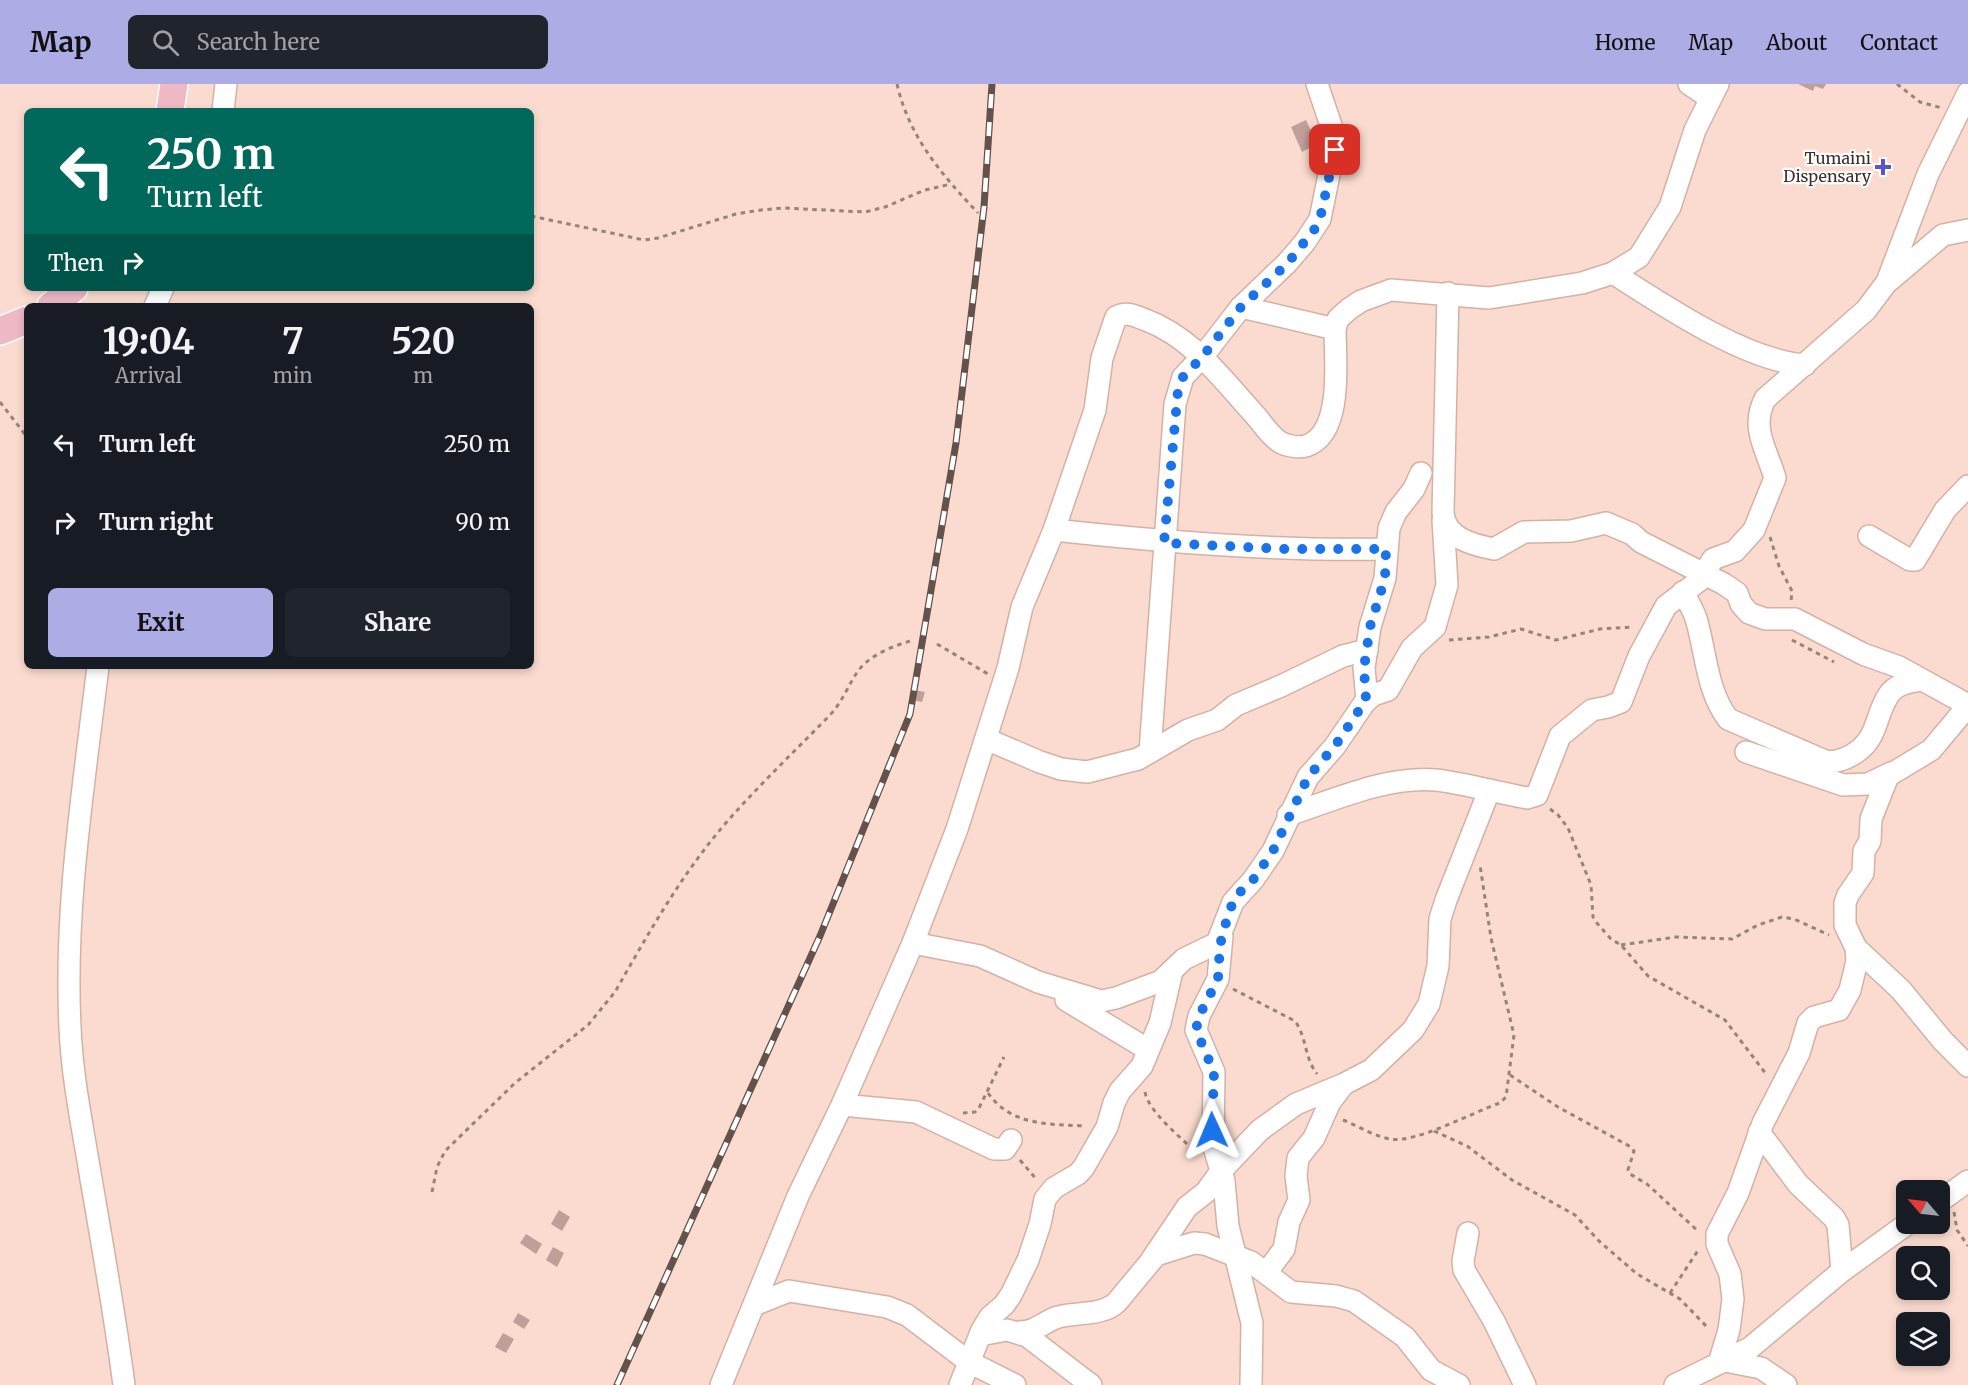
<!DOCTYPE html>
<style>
:root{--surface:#171b24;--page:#20242c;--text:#f1f3f6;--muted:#9ea1a6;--accent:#adace4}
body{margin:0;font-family:Merriweather,serif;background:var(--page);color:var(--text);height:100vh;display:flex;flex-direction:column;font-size:22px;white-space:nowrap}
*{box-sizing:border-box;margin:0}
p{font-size:20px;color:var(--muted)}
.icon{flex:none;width:33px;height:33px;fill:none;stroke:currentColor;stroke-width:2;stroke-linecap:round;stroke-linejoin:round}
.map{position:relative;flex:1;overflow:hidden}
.side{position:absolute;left:24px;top:219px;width:510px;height:366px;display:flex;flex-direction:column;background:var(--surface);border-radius:9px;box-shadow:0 3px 9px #0003}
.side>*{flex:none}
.guide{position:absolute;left:24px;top:24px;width:510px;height:183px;border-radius:9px;box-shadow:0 3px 9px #0003;background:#00695c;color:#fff;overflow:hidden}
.needle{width:39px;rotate:298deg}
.tools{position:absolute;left:1896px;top:1096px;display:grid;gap:12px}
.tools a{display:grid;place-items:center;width:54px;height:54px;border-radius:9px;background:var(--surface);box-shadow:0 3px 9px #0003;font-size:30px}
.pin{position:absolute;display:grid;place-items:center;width:51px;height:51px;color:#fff;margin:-26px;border-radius:12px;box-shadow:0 3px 9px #0006}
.me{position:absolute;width:66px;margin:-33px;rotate:359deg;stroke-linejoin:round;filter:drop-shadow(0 0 4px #0008)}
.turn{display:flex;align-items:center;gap:21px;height:126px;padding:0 24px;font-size:27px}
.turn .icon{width:78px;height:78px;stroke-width:2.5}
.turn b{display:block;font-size:42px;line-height:51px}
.then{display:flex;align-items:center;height:57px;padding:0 24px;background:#0003;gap:12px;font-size:22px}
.eta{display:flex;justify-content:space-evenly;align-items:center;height:102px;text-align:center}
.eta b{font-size:36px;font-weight:700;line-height:42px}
.button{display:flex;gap:12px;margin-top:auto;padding:12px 24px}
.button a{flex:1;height:69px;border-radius:9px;background:var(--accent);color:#111;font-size:24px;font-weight:700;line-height:69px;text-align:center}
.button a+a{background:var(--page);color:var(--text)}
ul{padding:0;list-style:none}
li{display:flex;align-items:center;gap:18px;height:78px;padding:0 24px}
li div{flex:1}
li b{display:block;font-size:22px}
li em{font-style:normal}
header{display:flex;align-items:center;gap:36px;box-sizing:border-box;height:84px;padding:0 30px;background:var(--accent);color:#111}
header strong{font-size:28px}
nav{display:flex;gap:33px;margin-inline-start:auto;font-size:21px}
.search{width:420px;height:54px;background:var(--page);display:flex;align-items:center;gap:15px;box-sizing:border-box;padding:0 21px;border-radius:9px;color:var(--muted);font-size:22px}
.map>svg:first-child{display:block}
</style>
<header>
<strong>Map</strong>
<div class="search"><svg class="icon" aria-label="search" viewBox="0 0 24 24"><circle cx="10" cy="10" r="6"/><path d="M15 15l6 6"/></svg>Search here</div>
<nav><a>Home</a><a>Map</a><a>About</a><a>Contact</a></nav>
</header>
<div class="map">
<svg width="1968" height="1301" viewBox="0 0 1968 1301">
<rect width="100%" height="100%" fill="#fbdbcf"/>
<g fill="#bf9f99">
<polygon points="1798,0 1826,0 1823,5 1815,2 1813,7"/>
<polygon points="1306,36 1317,60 1302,68 1291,43"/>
<polygon points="914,606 925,608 922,618 912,616"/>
<polygon points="559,1126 570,1133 562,1147 551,1140"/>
<polygon points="526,1150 542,1160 536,1170 520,1159"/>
<polygon points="553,1163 564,1169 557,1183 546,1176"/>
<polygon points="518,1229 530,1236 524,1245 513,1238"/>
<polygon points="503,1249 514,1255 506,1269 495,1263"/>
</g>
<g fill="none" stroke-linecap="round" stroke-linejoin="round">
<g stroke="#d2b2a7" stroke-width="24">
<g id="minor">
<polyline points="1689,0 1710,14"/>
<polyline points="223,27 226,0"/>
<path d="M1613,189C1663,221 1746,277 1805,281"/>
<polyline points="1890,196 1943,151 1968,146"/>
<path d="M1448,209L1443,429C1445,454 1473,461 1494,465L1524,448L1571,447L1606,439L1632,450L1641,458L1724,500L1737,509L1741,520L1749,529L1765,535H1795L1863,570L1899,583L1968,621"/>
<polyline points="155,222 163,204"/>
<polyline points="1241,223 1335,245 1338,235 1349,225 1361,217 1391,206 1489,214 1582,199 1613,189 1639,173 1670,123 1695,46 1718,0"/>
<path d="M1054,446C1165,458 1275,467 1386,465"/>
<polyline points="1869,452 1910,476 1915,476 1945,426 1968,402"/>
<path d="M1683,508C1688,518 1695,528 1697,538C1706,570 1707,607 1728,635L1825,677C1834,679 1843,676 1852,671C1879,655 1874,634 1888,612C1895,600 1909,598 1921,596"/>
<path d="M98,582C84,701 64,823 70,943C72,994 83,1045 91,1095C103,1164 115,1232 124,1301"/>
<polyline points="1367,616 1364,584 1370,543 1385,494 1389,444 1396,428 1414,405 1421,389"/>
<polyline points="986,655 1040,678 1061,685 1087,688 1138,675 1188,646 1217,636 1236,621 1281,602 1343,572 1367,566"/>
<polyline points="1150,668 1175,320 1183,293 1203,272 1241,223 1287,179 1305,158 1320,135 1336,56 1317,0"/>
<polyline points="1746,668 1843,701 1868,700 1891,689"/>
<path d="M1288,731C1335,716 1385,692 1436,696C1463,699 1499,709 1527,714L1537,711L1560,652L1592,626L1608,623L1621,618L1639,572L1666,522L1700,496L1713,475L1735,467L1754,446L1775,394C1767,366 1750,344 1765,315L1866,226L1887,198L1928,90L1968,9"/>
<polyline points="1222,852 1218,895 1199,932 1196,946 1214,988 1213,1060 1224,1097 1228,1142 1252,1239 1251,1301"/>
<polyline points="913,859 980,872 1038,898 1101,917 1116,914 1161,897 1184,875 1217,859 1233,818 1253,796 1273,767 1308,693 1335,662 1365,618 1373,611 1388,606 1412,564 1435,543 1447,501 1443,436"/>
<polyline points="1856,864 1901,906 1943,957 1968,982"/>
<polyline points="1066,916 1147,965"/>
<polyline points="842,1021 916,1028 994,1065 1005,1065 1011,1056"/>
<polyline points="1759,1048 1798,1100 1834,1134 1838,1141 1842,1187"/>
<polyline points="1940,1117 1968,1097"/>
<polyline points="1468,1149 1463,1177 1464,1186 1494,1237 1525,1301"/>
<polyline points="1152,1175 1187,1123 1206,1108 1221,1087 1260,1046 1296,1020 1344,1000 1371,986 1413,946 1429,920 1438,882 1440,835 1446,816 1489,707"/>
<polyline points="1266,1189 1284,1165 1289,1138 1299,1116 1296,1092 1298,1074 1314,1054 1330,1018 1343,1001"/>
<polyline points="754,1221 789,1207 887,1223 907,1231 969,1278 1015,1301"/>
<path d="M1020,1248C1038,1247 1043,1238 1058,1233C1076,1228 1103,1232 1117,1218L1156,1171L1194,1159L1205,1160L1251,1178L1291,1208L1336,1212L1354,1217L1405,1253L1431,1286L1459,1301"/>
<polyline points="980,1251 1007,1246 1027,1252 1091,1301"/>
<polyline points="1725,1277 1761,1284 1786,1301"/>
<polyline points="1719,1279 1729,1246 1733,1215 1730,1190 1717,1160 1717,1150 1738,1109 1763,1039 1799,969 1808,939 1814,933 1839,926 1850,906 1857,877 1856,864 1845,841 1845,819 1848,811 1863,789 1864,767 1870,757 1871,735 1888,692 1931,666 1968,622"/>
<path d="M721,1301L798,1112L842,1021L913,859L957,745L1008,584L1022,523L1054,446L1095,326L1102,274L1116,233C1127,227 1135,232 1146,236C1193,254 1222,295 1255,331C1262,339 1270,352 1280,358C1286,362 1299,364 1306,362C1344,350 1335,275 1335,245"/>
<polyline points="960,1301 982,1246 990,1233 1004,1221 1011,1211 1028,1176 1040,1140 1045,1115 1054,1104 1078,1090 1084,1083 1107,1043 1114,1019 1120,1007 1142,982 1160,939 1172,887"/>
<polyline points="1675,1301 1750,1264 1842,1187 1907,1140"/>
</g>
</g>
<g stroke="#fff" stroke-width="30">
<g id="major">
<polyline points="170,27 174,0"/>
<polyline points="51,222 74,204"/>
<polyline points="0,247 27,236"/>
</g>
</g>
<g stroke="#98827a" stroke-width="3" stroke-dasharray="4.5 4.5" stroke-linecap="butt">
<path d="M897,0C909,53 942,91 978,129"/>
<polyline points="1897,0 1920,18 1942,24"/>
<polyline points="531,132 644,156 658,154 736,130 761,126 783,124 865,128 885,123 925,106 951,100"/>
<polyline points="0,318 27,353"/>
<polyline points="1770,453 1779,482 1792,507 1791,517"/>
<polyline points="1449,556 1489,553 1521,545 1556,556 1600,545 1633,543"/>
<polyline points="1792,556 1834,578"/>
<polyline points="937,560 988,590"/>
<polyline points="1550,725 1558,731 1568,744 1591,801 1593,833 1596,838 1611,855 1621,861 1648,892 1725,936 1766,990"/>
<polyline points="1621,861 1676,853 1732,855 1758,841 1782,833 1794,835 1829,851"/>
<path d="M1233,905L1295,937C1307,954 1304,973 1317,990"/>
<polyline points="1510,991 1558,1023 1631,1063 1634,1067 1628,1086 1630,1090 1647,1100 1698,1147"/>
<path d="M1145,1008C1148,1027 1181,1054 1196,1068"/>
<path d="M988,1009C1011,1042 1049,1040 1086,1042"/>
<polyline points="963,1029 975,1028 979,1024 1004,973"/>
<path d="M1343,1036C1358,1042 1374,1052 1390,1055C1415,1060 1473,1028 1500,1019L1506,1013L1514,951L1491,854L1480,781"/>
<polyline points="1434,1047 1467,1062 1512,1096 1575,1131 1599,1157 1637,1190 1680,1215 1709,1245"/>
<polyline points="1020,1076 1037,1096"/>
<path d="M432,1108L437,1083L445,1067L515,999L588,941L615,908C648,850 681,791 725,740C758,702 794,668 829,632C841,620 847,604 856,590C867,572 891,563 910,557"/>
<polyline points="1954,1128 1957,1146 1968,1162"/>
<polyline points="1670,1209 1699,1165"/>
</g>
<use href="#minor" stroke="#fff" stroke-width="21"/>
<use href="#major" stroke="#eeb9c5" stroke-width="27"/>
<g stroke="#63524c" stroke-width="7">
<polyline id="rail" points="617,1301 820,852 910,630 956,359 984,123 992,0"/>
</g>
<use href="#rail" stroke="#fff" stroke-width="4.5" stroke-dasharray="14" stroke-linecap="butt"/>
</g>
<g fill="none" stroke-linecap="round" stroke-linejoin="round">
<polyline stroke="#1a73e8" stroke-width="10" stroke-dasharray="0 18" points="1212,1046 1214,988 1196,946 1199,932 1218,895 1220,861 1228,831 1235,813 1253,796 1273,767 1308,693 1335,662 1366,616 1364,584 1370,543 1385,494 1386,465 1284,465 1164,459 1178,306 1183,293 1203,272 1241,223 1287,180 1314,146 1320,135 1335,66"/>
</g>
<path fill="#5955cd" stroke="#fff" stroke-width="2" d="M1880 74h6v6h6v6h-6v6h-6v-6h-6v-6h6z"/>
<g text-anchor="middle" stroke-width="4.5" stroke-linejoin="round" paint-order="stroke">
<g font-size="16" fill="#3b2e2a" stroke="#fff" text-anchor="end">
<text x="1871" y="80">Tumaini<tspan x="1871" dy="18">Dispensary</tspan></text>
</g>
</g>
</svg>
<div class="tools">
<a><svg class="needle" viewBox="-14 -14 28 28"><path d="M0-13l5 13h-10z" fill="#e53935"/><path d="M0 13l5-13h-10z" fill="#9ea1a6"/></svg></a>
<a><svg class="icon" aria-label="search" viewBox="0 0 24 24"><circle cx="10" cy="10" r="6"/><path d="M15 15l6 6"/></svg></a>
<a><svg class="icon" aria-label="layers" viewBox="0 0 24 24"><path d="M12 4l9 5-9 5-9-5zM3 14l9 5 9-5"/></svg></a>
</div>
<div class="pin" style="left:1335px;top:66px;background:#d93025"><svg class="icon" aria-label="arrive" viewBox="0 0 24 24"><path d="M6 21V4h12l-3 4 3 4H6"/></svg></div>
<svg class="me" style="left:1212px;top:1046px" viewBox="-20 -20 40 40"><path d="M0-17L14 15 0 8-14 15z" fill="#1a73e8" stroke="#fff" stroke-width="4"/></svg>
<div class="guide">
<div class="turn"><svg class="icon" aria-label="left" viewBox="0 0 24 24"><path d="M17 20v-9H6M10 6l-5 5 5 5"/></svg><div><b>250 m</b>Turn left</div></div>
<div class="then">Then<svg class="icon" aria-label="right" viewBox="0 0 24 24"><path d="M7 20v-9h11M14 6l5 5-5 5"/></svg></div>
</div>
<section class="side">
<div class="eta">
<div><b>19:04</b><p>Arrival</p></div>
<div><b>7</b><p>min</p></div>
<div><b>520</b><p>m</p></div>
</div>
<ul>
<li><svg class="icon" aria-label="left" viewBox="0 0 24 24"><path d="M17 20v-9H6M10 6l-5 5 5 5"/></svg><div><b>Turn left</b></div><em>250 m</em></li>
<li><svg class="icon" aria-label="right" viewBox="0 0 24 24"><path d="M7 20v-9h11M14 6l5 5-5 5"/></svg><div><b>Turn right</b></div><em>90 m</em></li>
</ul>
<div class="button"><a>Exit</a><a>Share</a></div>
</section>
</div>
